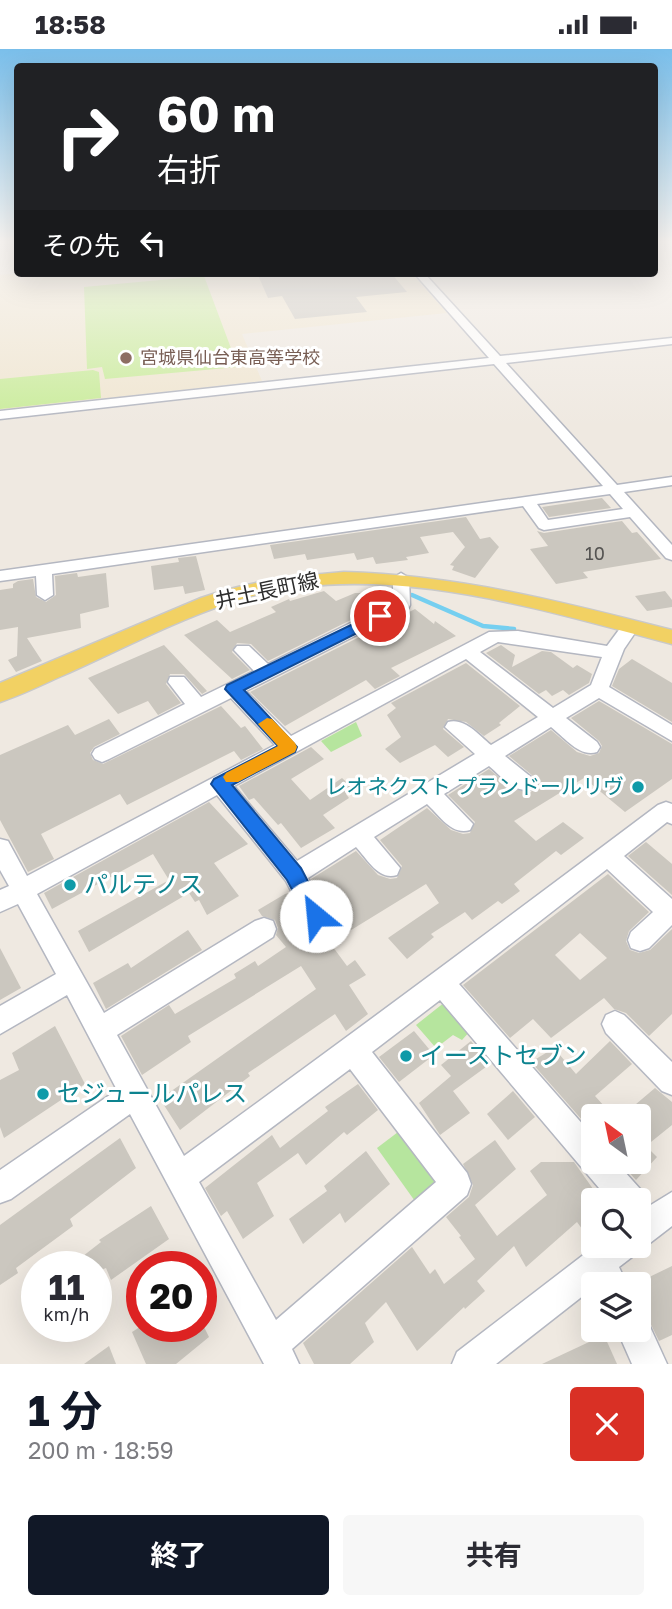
<!DOCTYPE html>
<html lang="ja">
<meta charset="utf-8">
<style>
:root{--surface:#fff;--page:#f7f7f7;--text:#2b2b33;--muted:#7c7c81;--accent:#111827}
body{margin:0;font-family:"Golos Text","Noto Sans JP",sans-serif;background:var(--page);color:var(--text);height:100vh;display:flex;flex-direction:column;font-size:26px;white-space:nowrap}
*{box-sizing:border-box;margin:0}
p{font-size:23px;color:var(--muted)}
.icon{flex:none;width:38px;height:38px;fill:none;stroke:currentColor;stroke-width:2;stroke-linecap:round;stroke-linejoin:round}
.map{position:relative;height:1315px;overflow:hidden}
.sheet{display:flex;flex-direction:column;background:var(--surface);flex:1}
.sheet>*{flex:none}
.guide{position:absolute;left:14px;top:14px;width:644px;height:214px;border-radius:7px;box-shadow:0 7px 28px #0002;background:#202124;color:#fff;overflow:hidden}
.needle{width:46px;rotate:327deg}
.controls{position:absolute;left:581px;top:1055px;display:grid;gap:14px}
.controls a{display:grid;place-items:center;width:70px;height:70px;border-radius:7px;background:var(--surface);box-shadow:0 7px 28px #0002;font-size:35px}
.speed{position:absolute;left:21px;top:1202px;display:flex;gap:14px;font-size:35px;font-weight:700;text-align:center}
.speed>*{display:grid;place-content:center;width:91px;height:91px;border-radius:50%;background:var(--surface);box-shadow:0 7px 28px #0002;line-height:1}
.speed small{font-size:18px;font-weight:400}
.speed .limit{border:10px solid #d22;background:#fff;color:#111}
.pin{position:absolute;display:grid;place-items:center;width:60px;height:60px;color:#fff;margin:-30px;border:4px solid #fff;border-radius:50%;box-shadow:0 2px 7px #0007}
.me{position:absolute;width:77px;margin:-38px;rotate:332deg;stroke-linejoin:round;filter:drop-shadow(0 0 5px #0008)}
.turn{display:flex;align-items:center;gap:24px;height:147px;padding:0 28px;font-size:32px}
.turn .icon{width:91px;height:91px;stroke-width:2.5}
.turn b{display:block;font-size:49px;line-height:60px}
.then{display:flex;align-items:center;height:66px;padding:0 28px;background:#0003;gap:14px;font-size:26px}
.round{display:grid;place-items:center;flex:none;width:74px;height:74px;border-radius:7px;background:var(--page)}
.summary{display:flex;align-items:center;justify-content:space-between;height:119px;padding:0 28px}
h1{font-size:42px;font-weight:700;line-height:52px;color:var(--accent)}
.cta{display:flex;gap:14px;margin-top:auto;padding:14px 28px}
.cta a{flex:1;height:80px;border-radius:7px;background:var(--accent);color:#fff;font-size:28px;font-weight:700;line-height:80px;text-align:center}
.cta a+a{background:var(--page);color:var(--text)}
.status{display:flex;justify-content:space-between;align-items:center;height:49px;padding:0 35px;background:var(--surface);direction:ltr}
.status svg{height:19px;fill:currentColor}
.map>svg:first-child{display:block}
</style>
<div class="status"><b>18:58</b><svg viewBox="0 0 49 12"><path d="M0 12V9h3v3zM5 12V6h3v6zM10 12V3h3v9zM15 12V0h3v12zM26 1h20v11H26zM47 4h2v5h-2z"/></svg></div>
<div class="map">
<svg width="672" height="1315" viewBox="0 0 672 1315">
<rect width="100%" height="100%" fill="#efe9e1"/>
<polygon fill="#f0e6d1" points="22,224 411,224 447,264 242,285 262,332 0,361 0,226"/>
<g fill="#b6e59e">
<polygon points="356,673 362,687 331,703 321,692"/>
<polygon points="445,953 471,981 462,991 453,986 436,999 416,976"/>
<polygon points="402,1080 444,1134 417,1155 377,1099"/>
</g>
<g fill="#c9ec9a">
<polygon points="204,227 238,318 105,330 102,318 87,320 84,238"/>
<polygon points="93,321 99,323 101,349 0,360 0,330"/>
</g>
<g fill="none" stroke-linecap="round" stroke-linejoin="round">
<polyline stroke="#75cff0" stroke-width="4.5" points="412,546 483,577 514,580"/>
</g>
<g fill="#cbc7bf" fill-rule="evenodd">
<polygon points="257,224 391,224 407,243 356,248 367,263 295,270 282,247 268,249"/>
<polygon points="602,449 611,459 549,468 542,458"/>
<polygon points="466,468 480,490 490,488 499,498 475,529 452,521 454,517 450,516 465,498 453,483 420,488 429,504 406,508 408,511 376,515 373,508 357,511 354,504 307,511 305,505 274,510 270,496"/>
<polygon points="622,472 632,484 637,483 661,510 583,523 588,529 556,535 530,500 548,497 537,482 544,484"/>
<polygon points="196,507 205,541 185,545 183,537 154,541 151,517 179,513 178,509"/>
<polygon points="77,524 78,528 106,524 109,558 80,565 81,579 27,589 42,612 16,623 8,611 17,607 18,578 0,581 0,541 13,539 13,535 18,532 33,530 36,548 46,553 56,546 55,527"/>
<polygon points="324,542 336,552 355,544 362,544 377,558 268,612 251,595 237,594 232,603 250,621 232,630 184,586 217,571 230,583 276,563 271,558 289,550 290,552"/>
<polygon points="665,542 672,551 672,558 647,562 635,547"/>
<polygon points="415,560 434,575 435,572 456,587 391,619 400,627 375,640 366,631 285,677 250,643"/>
<polygon points="164,596 207,642 202,645 184,625 170,625 166,635 181,654 158,666 148,652 118,665 88,629"/>
<polygon points="501,596 515,606 512,618 542,602 551,603 573,619 577,616 592,625 589,634 569,646 563,641 552,647 546,641 539,645 486,604"/>
<polygon points="632,610 672,634 672,673 612,637 619,620"/>
<polygon points="466,614 520,657 499,674 501,676 484,687 466,673 448,670 443,680 464,698 448,708 435,696 400,714 385,700 401,688 387,666 396,659 391,654"/>
<polygon points="599,652 672,695 672,730 625,763 584,729 514,772 536,792 563,773 584,789 561,806 556,802 514,835 520,842 502,855 498,852 472,871 465,863 431,885 434,888 407,910 388,889 439,854 426,835 330,894 347,917 355,911 366,926 349,936 368,965 346,982 335,965 248,1024 250,1027 180,1081 160,1050 316,940 301,917 188,987 191,993 142,1026 121,987 169,956 175,965 236,929 234,925 255,912 258,917 286,898 276,886 278,879 275,871 262,867 258,861 285,845 289,844 307,877 315,880 325,877 330,866 311,830 356,802 378,826 390,830 397,829 402,817 380,791 427,759 451,781 463,785 470,784 475,773 448,746 489,720 513,740 531,743 536,735 533,727 509,707 551,681 577,703 590,707 599,704 602,697 599,692 571,669"/>
<polygon points="221,657 241,679 245,677 263,700 241,711 234,702 127,756 120,745 41,785 54,810 28,823 0,771 0,706 68,676 75,686 109,670 120,685 94,698 90,704 93,711 103,715"/>
<polygon points="311,698 324,710 291,730 310,751 342,729 354,740 346,745 349,749 323,766 335,779 301,799 281,774 278,776 254,749 249,751 239,737"/>
<polygon points="209,753 248,795 214,814 239,847 207,866 199,851 195,853 189,844 89,903 78,882 169,831 153,805 52,860 44,844"/>
<polygon points="646,793 672,815 672,846 628,807"/>
<path d="M608,825L649,863L629,882L626,892L630,901L639,904L650,901L672,880V965L649,987L626,964L614,960L604,949L551,989L533,970L510,989L463,936ZM580,884L607,909L580,931L555,906Z"/>
<polygon points="188,881 202,901 106,960 93,934 128,914 131,919"/>
<polygon points="0,899 21,939 0,951"/>
<polygon points="55,977 85,1035 4,1089 0,1078 0,1031 19,1021 12,1004"/>
<polygon points="414,982 434,1006 399,1033 379,1008"/>
<polygon points="471,992 490,1015 453,1042 470,1064 440,1086 419,1054 451,1027 441,1016"/>
<polygon points="610,992 632,1015 595,1047 614,1068 593,1068 591,1081 531,1013 554,999 576,1025"/>
<polygon points="358,1035 378,1061 347,1086 344,1083 306,1116 298,1104 257,1134 274,1167 243,1190 227,1162 221,1167 205,1139 272,1086 280,1099 328,1062 325,1058"/>
<polygon points="655,1039 672,1053 672,1076 646,1097 657,1108 636,1131 620,1113 639,1113 639,1068 635,1068 629,1061"/>
<polygon points="513,1042 535,1068 508,1091 487,1065"/>
<polygon points="120,1089 136,1119 70,1170 73,1177 16,1219 18,1224 0,1236 0,1176"/>
<polygon points="495,1091 516,1120 475,1156 497,1187 547,1146 530,1122 541,1113 574,1113 598,1147 600,1144 606,1152 593,1152 593,1195 577,1173 526,1218 514,1197 477,1232 485,1242 465,1260 464,1258 417,1302 386,1253 365,1274 374,1293 350,1315 314,1315 303,1294 412,1198 430,1225 435,1220 444,1235 475,1210 459,1188 461,1187 446,1168 469,1148 473,1136 463,1115"/>
<polygon points="366,1102 390,1135 345,1174 340,1164 303,1195 289,1170 327,1142 324,1137"/>
<polygon points="151,1157 169,1190 111,1231 106,1219 96,1223 96,1218 69,1218 101,1193 99,1191"/>
<polygon points="672,1217 672,1286 659,1292 639,1251 639,1233"/>
<polygon points="140,1278 204,1278 209,1288 176,1315 146,1315 132,1283"/>
<polygon points="604,1286 617,1315 542,1315"/>
<polygon points="109,1297 116,1315 84,1315"/>
</g>
<g fill="none" stroke-linecap="round" stroke-linejoin="round">
<g stroke="#b4b7c1" stroke-width="3">
<g id="minor">
<path d="M414,224H424L500,307L672,289V295L506,314L617,436L672,428V436L624,443L672,496V511L666,509L630,468L544,481L539,479L523,457L52,525L53,546L45,551L37,546L36,527L0,532V522L603,437L494,315L0,370V362L489,309ZM610,445L623,460L548,471L537,455Z"/>
<path d="M401,524L409,529L410,556L408,560L246,642L291,687L489,583L518,582L607,597L624,574L630,572L639,578L624,600L609,638L672,676V692L599,649L566,669L597,693L600,698L597,703C580,709 564,688 551,678L505,707L531,728L534,734L531,740C515,745 501,727 489,717L444,745L473,775L470,781C452,787 439,766 427,755L374,788L400,819L397,826C379,832 368,811 356,798L308,829L328,867L324,875L316,878L308,875L286,832L217,746L37,845L104,964L255,872L264,869L273,872L276,880L273,888L117,986L184,1107C344,991 501,874 658,756L666,753L672,755V775L667,773L624,807L672,850V876L649,899L640,902L631,899L628,891L631,883L653,863L607,820L459,935L593,1087V1113H616L641,1141L645,1152L641,1162L672,1143V1177L650,1194L639,1199L636,1197L632,1208L619,1218L627,1236H593V1239L496,1315H452L457,1303L595,1197H639V1152H610L440,951L372,1003L467,1124L471,1135L467,1146L292,1300L299,1315H264L130,1065L11,1150L0,1154V1121L117,1041L67,946L0,985V957L56,925L18,855L0,863V841L9,837L0,821V790L8,792L27,827L275,696L231,649L109,710L102,713L95,710L92,705L95,700L185,655L168,633L170,628H184L201,648L254,622L234,601L237,597H249L268,615L393,553V529ZM498,593L602,608L591,636L553,659L480,603ZM466,610L538,668L491,696C479,686 464,668 448,673L445,678L475,705L297,812L234,737ZM350,1020L436,1133L276,1271L199,1133Z"/>
<polygon points="615,962 624,966 672,1013 672,1046 662,1042 606,984 602,975 606,966"/>
<polygon points="639,1266 646,1269 667,1315 632,1315 617,1281 639,1281"/>
</g>
</g>
<g stroke="#c9c9c9" stroke-width="3">
<path id="major" d="M344,523C457,526 563,553 672,581V595C535,559 369,506 229,554C172,573 118,602 64,626C43,635 22,646 0,653V634L201,549C248,532 295,527 344,523Z"/>
</g>
<use href="#minor" fill="#fff" fill-rule="evenodd"/>
<use href="#major" fill="#f2d163" fill-rule="evenodd"/>
</g>
<linearGradient id="sky" x2="0" y2="1"><stop stop-color="#7abfeb"/><stop offset="0.51" stop-color="#f8f5f2"/><stop offset="1" stop-color="#f8f5f2" stop-opacity="0"/></linearGradient>
<rect width="672" height="377" fill="url(#sky)"/>
<polygon fill="#1a73e8" stroke="#114b97" stroke-width="2" points="380,562 387,567 385,570 244,641 297,698 295,703 232,736 301,819 326,867 323,873 316,876 309,873 287,831 211,735 214,730 278,697 225,640 227,636"/>
<polygon fill="#f59e0b" points="267,669 272,670 295,694 297,698 295,703 238,733 226,733 223,728 226,724 278,697 258,675"/>
<circle fill="#8d6e63" stroke="#fff" stroke-width="2.5" cx="126" cy="309" r="7"/>
<g fill="#0f9aa8" stroke="#fff" stroke-width="2.5">
<circle cx="638" cy="738" r="7"/>
<circle cx="70" cy="836" r="7"/>
<circle cx="406" cy="1007" r="7"/>
<circle cx="43" cy="1045" r="7"/>
</g>
<g text-anchor="middle" stroke-width="6" stroke-linejoin="round" paint-order="stroke">
<g font-size="18" fill="#785e54" stroke="#fff" text-anchor="start">
<text x="140" y="315">宮城県仙台東高等学校</text>
</g>
<g font-size="18" fill="#555452">
<text x="595" y="511">10</text>
</g>
<g font-size="21" fill="#2e2e2e" stroke="#fff">
<text transform="translate(267 542) rotate(-12)" y="7">井土長町線</text>
</g>
<g font-size="21" fill="#0d838f" stroke="#fff" text-anchor="end">
<text x="624" y="745">レオネクスト プランドールリヴ</text>
</g>
<g font-size="24" fill="#0d838f" stroke="#fff" text-anchor="start">
<text x="84" y="844">パルテノス</text>
<text x="420" y="1015">イーストセブン</text>
<text x="57" y="1053">セジュールパレス</text>
</g>
</g>
</svg>
<div class="controls">
<a><svg class="needle" viewBox="-14 -14 28 28"><path d="M0-13l5 13h-10z" fill="#e53935"/><path d="M0 13l5-13h-10z" fill="#7c7c81"/></svg></a>
<a><svg class="icon" aria-label="search" viewBox="0 0 24 24"><circle cx="10" cy="10" r="6"/><path d="M15 15l6 6"/></svg></a>
<a><svg class="icon" aria-label="layers" viewBox="0 0 24 24"><path d="M12 4l9 5-9 5-9-5zM3 14l9 5 9-5"/></svg></a>
</div>
<div class="speed"><div>11<small>km/h</small></div><div class="limit">20</div></div>
<div class="pin" style="left:380px;top:567px;background:#d93025"><svg class="icon" aria-label="arrive" viewBox="0 0 24 24"><path d="M6 21V4h12l-3 4 3 4H6"/></svg></div>
<svg class="me" style="left:316px;top:867px" viewBox="-20 -20 40 40"><circle r="19" fill="#fff"/><path d="M0-13L10 11 0 6-10 11z" fill="#1a73e8"/></svg>
<div class="guide">
<div class="turn"><svg class="icon" aria-label="right" viewBox="0 0 24 24"><path d="M7 20v-9h11M14 6l5 5-5 5"/></svg><div><b>60 m</b>右折</div></div>
<div class="then">その先<svg class="icon" aria-label="left" viewBox="0 0 24 24"><path d="M17 20v-9H6M10 6l-5 5 5 5"/></svg></div>
</div>
</div>
<section class="sheet">
<div class="summary"><div><h1>1 分</h1><p>200 m · 18:59</p></div><a class="round" style="background:#d93025;color:#fff"><svg class="icon" aria-label="close" viewBox="0 0 24 24"><path d="M6 6l12 12M18 6L6 18"/></svg></a></div>
<div class="cta"><a>終了</a><a>共有</a></div>
</section>
